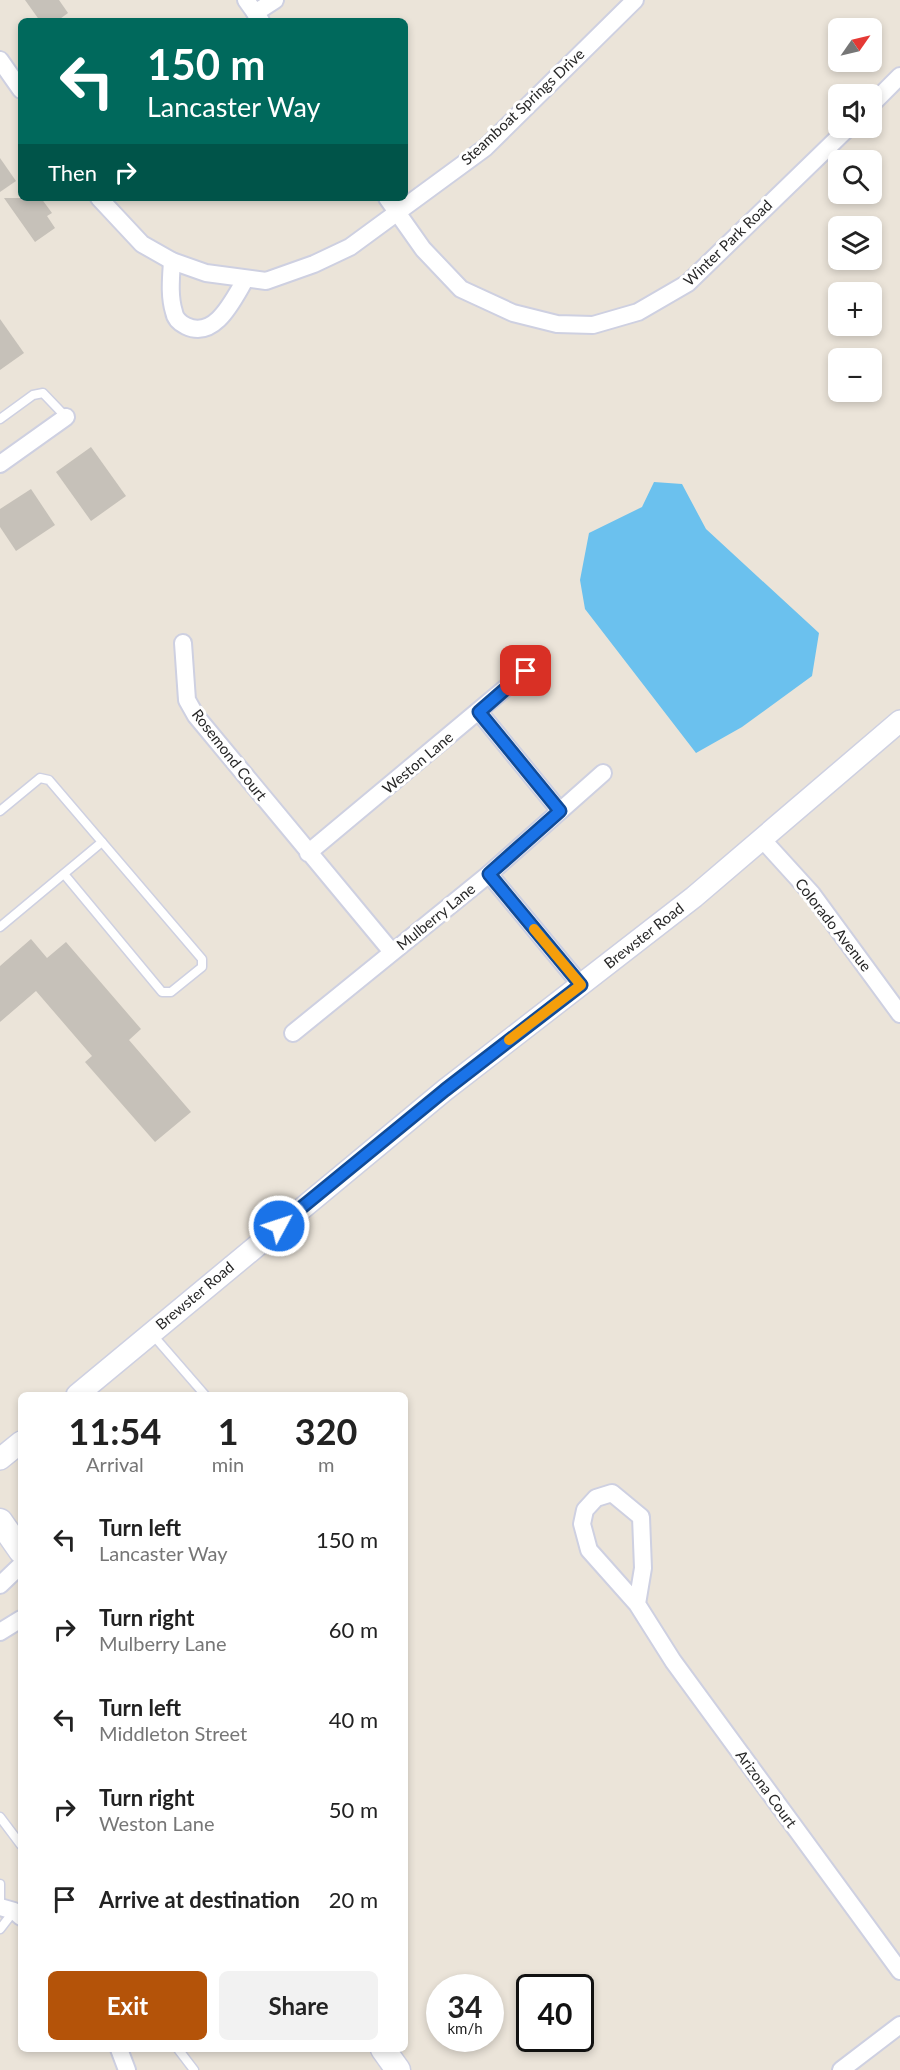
<!DOCTYPE html>
<meta charset="utf-8">
<style>
:root{--surface:#fff;--page:#f2f2f2;--text:#222;--muted:#767676;--accent:#b45309}
body{margin:0;font-family:Lato,sans-serif;background:var(--page);color:var(--text);height:100vh;display:flex;flex-direction:column;font-size:22px;white-space:nowrap}
*{box-sizing:border-box;margin:0}
p{font-size:20px;color:var(--muted)}
.icon{flex:none;width:33px;height:33px;fill:none;stroke:currentColor;stroke-width:2;stroke-linecap:round;stroke-linejoin:round}
.map{position:relative;flex:1;overflow:hidden}
.side{position:absolute;left:18px;top:1392px;width:390px;height:660px;display:flex;flex-direction:column;background:var(--surface);border-radius:9px;box-shadow:0 3px 9px #0003}
.side>*{flex:none}
.hud{position:absolute;left:18px;top:18px;width:390px;height:183px;border-radius:9px;box-shadow:0 3px 9px #0003;background:#00695c;color:#fff;overflow:hidden}
.needle{width:39px;rotate:56deg}
.fabs{position:absolute;left:828px;top:18px;display:grid;gap:12px}
.fabs a{display:grid;place-items:center;width:54px;height:54px;border-radius:9px;background:var(--surface);box-shadow:0 3px 9px #0003;font-size:30px}
.speed{position:absolute;left:426px;top:1974px;display:flex;gap:12px;font-size:30px;font-weight:700;text-align:center}
.speed>*{display:grid;place-content:center;width:78px;height:78px;border-radius:50%;background:var(--surface);box-shadow:0 3px 9px #0003;line-height:1}
.speed small{font-size:15px;font-weight:400}
.speed .limit{border:3px solid #111;border-radius:9px;background:#fff;color:#111}
.pin{position:absolute;display:grid;place-items:center;width:51px;height:51px;color:#fff;margin:-26px;border-radius:12px;box-shadow:0 3px 9px #0006}
.me{position:absolute;width:66px;margin:-33px;rotate:50deg;stroke-linejoin:round;filter:drop-shadow(0 0 4px #0008)}
.turn{display:flex;align-items:center;gap:21px;height:126px;padding:0 30px;font-size:27px}
.turn .icon{width:78px;height:78px;stroke-width:2.5}
.turn b{display:block;font-size:42px;line-height:51px}
.then{display:flex;align-items:center;height:57px;padding:0 30px;background:#0003;gap:12px;font-size:22px}
.eta{display:flex;justify-content:space-evenly;align-items:center;height:102px;text-align:center}
.eta b{font-size:36px;font-weight:700;line-height:42px}
.cta{display:flex;gap:12px;margin-top:auto;padding:12px 30px}
.cta a{flex:1;height:69px;border-radius:9px;background:var(--accent);color:#fff;font-size:24px;font-weight:700;line-height:69px;text-align:center}
.cta a+a{background:var(--page);color:var(--text)}
ul{padding:0;list-style:none}
li{display:flex;align-items:center;gap:18px;height:90px;padding:0 30px}
li div{flex:1}
li b{display:block;font-size:22px}
li em{font-style:normal}
.map>svg:first-child{display:block}
</style>
<div class="map">
<svg width="900" height="2070" viewBox="0 0 900 2070">
<rect width="100%" height="100%" fill="#ebe4d9"/>
<polygon fill="#6bc1ee" points="654,482 682,484 706,529 819,633 812,676 742,727 696,753 585,609 580,580 589,533 642,507"/>
<g fill="#c6c1b9">
<polygon points="25,0 59,0 68,13 57,21 40,21"/>
<polygon points="0,158 16,181 0,192"/>
<polygon points="4,198 41,198 52,213 47,216 55,228 35,242"/>
<polygon points="0,319 24,353 0,370"/>
<polygon points="91,447 126,496 91,521 56,472"/>
<polygon points="31,489 55,525 16,551 0,527 0,509"/>
<polygon points="31,939 47,958 66,942 141,1029 129,1040 191,1112 155,1142 85,1062 92,1056 36,991 0,1022 0,966"/>
</g>
<g fill="none" stroke-linecap="round" stroke-linejoin="round">
<g stroke="#ced0e1" stroke-width="11">
<g id="service">
<polyline points="0,419 33,395 43,393 66,417"/>
<polyline points="0,811 40,778 49,780 202,959 202,967 171,992 162,992 64,874"/>
<polyline points="0,927 102,842"/>
<polyline points="152,1334 205,1395"/>
<polyline points="0,1817 21,1845"/>
<polyline points="0,1884 0,1902"/>
<polyline points="0,1929 14,1911"/>
<polyline points="178,2049 194,2070"/>
</g>
</g>
<g stroke="#ced0e1" stroke-width="20">
<g id="minor">
<polyline points="246,0 261,21"/>
<polyline points="255,13 275,0"/>
<polyline points="0,60 21,90"/>
<polyline points="872,104 900,76"/>
<polyline points="99,198 142,244 172,261 206,273 266,281 314,264 350,247 485,148 635,0"/>
<polyline points="387,198 423,249 461,289 513,313 557,324 593,325 638,312 688,283 848,128"/>
<path d="M172,261C171,278 169,296 174,312C175,319 180,323 186,326C215,340 233,300 245,280"/>
<polyline points="0,464 66,417"/>
<polyline points="183,643 187,700 196,716 392,952"/>
<polyline points="479,712 560,811"/>
<polyline points="762,839 812,894 900,1014"/>
<polyline points="308,853 526,671"/>
<polyline points="489,874 581,985"/>
<polyline points="293,1033 489,874 603,773"/>
<polyline points="0,1585 21,1565"/>
<polyline points="637,1604 643,1568 641,1517 612,1493 596,1498 585,1510 582,1524 589,1550 637,1604 673,1661 900,1971"/>
<polyline points="0,1632 21,1619"/>
<polyline points="0,1907 14,1911 21,1917"/>
<polyline points="119,2049 127,2070"/>
<polyline points="841,2070 900,2025"/>
</g>
</g>
<g stroke="#ced0e1" stroke-width="24">
<g id="tertiary">
<polyline points="77,1395 445,1090 694,897 900,721"/>
<polyline points="0,1459 21,1442"/>
</g>
</g>
<g stroke="#ced0e1" stroke-width="27">
<g id="secondary">
<polyline points="0,1521 21,1551"/>
<polyline points="383,2049 398,2070"/>
</g>
</g>
<use href="#service" stroke="#fff" stroke-width="8"/>
<use href="#minor" stroke="#fff" stroke-width="16"/>
<use href="#tertiary" stroke="#fff" stroke-width="21"/>
<use href="#secondary" stroke="#fff" stroke-width="24"/>
</g>
<g fill="none" stroke-linecap="round" stroke-linejoin="round">
<g stroke="#114b97" stroke-width="15">
<polyline id="route" points="279,1226 445,1090 581,985 489,874 560,811 479,712 526,671"/>
</g>
<use href="#route" stroke="#1a73e8" stroke-width="10"/>
<polyline stroke="#f59e0b" stroke-width="10" points="509,1040 581,985 534,929"/>
</g>
<g text-anchor="middle" stroke-width="6" stroke-linejoin="round" paint-order="stroke">
<g font-size="15" fill="#282828" stroke="#fff">
<text transform="translate(523 107) rotate(-43)" y="5">Steamboat Springs Drive</text>
<text transform="translate(728 243) rotate(-44)" y="5">Winter Park Road</text>
<text transform="translate(229 755) rotate(52)" y="5">Rosemond Court</text>
<text transform="translate(418 763) rotate(-40)" y="5">Weston Lane</text>
<text transform="translate(436 917) rotate(-39)" y="5">Mulberry Lane</text>
<text transform="translate(833 925) rotate(52)" y="5">Colorado Avenue</text>
<text transform="translate(644 936) rotate(-38)" y="5">Brewster Road</text>
<text transform="translate(195 1296) rotate(-40)" y="5">Brewster Road</text>
<text transform="translate(766 1789) rotate(54)" y="5">Arizona Court</text>
</g>
</g>
</svg>
<div class="fabs">
<a><svg class="needle" viewBox="-14 -14 28 28"><path d="M0-13l5 13h-10z" fill="#e53935"/><path d="M0 13l5-13h-10z" fill="#767676"/></svg></a>
<a><svg class="icon" aria-label="sound" viewBox="0 0 24 24"><path d="M4 9h4l5-4v14l-5-4H4zM17 9q2 3 0 6"/></svg></a>
<a><svg class="icon" aria-label="search" viewBox="0 0 24 24"><circle cx="10" cy="10" r="6"/><path d="M15 15l6 6"/></svg></a>
<a><svg class="icon" aria-label="layers" viewBox="0 0 24 24"><path d="M12 4l9 5-9 5-9-5zM3 14l9 5 9-5"/></svg></a>
<a>+</a>
<a>−</a>
</div>
<div class="speed"><div>34<small>km/h</small></div><div class="limit">40</div></div>
<div class="pin" style="left:526px;top:671px;background:#d93025"><svg class="icon" aria-label="arrive" viewBox="0 0 24 24"><path d="M6 21V4h12l-3 4 3 4H6"/></svg></div>
<svg class="me" style="left:279px;top:1226px" viewBox="-20 -20 40 40"><circle r="17" fill="#1a73e8" stroke="#fff" stroke-width="3"/><path d="M0-11L8 9 0 5-8 9z" fill="#fff"/></svg>
<div class="hud">
<div class="turn"><svg class="icon" aria-label="left" viewBox="0 0 24 24"><path d="M17 20v-9H6M10 6l-5 5 5 5"/></svg><div><b>150 m</b>Lancaster Way</div></div>
<div class="then">Then<svg class="icon" aria-label="right" viewBox="0 0 24 24"><path d="M7 20v-9h11M14 6l5 5-5 5"/></svg></div>
</div>
<section class="side">
<div class="eta">
<div><b>11:54</b><p>Arrival</p></div>
<div><b>1</b><p>min</p></div>
<div><b>320</b><p>m</p></div>
</div>
<ul>
<li><svg class="icon" aria-label="left" viewBox="0 0 24 24"><path d="M17 20v-9H6M10 6l-5 5 5 5"/></svg><div><b>Turn left</b><p>Lancaster Way</p></div><em>150 m</em></li>
<li><svg class="icon" aria-label="right" viewBox="0 0 24 24"><path d="M7 20v-9h11M14 6l5 5-5 5"/></svg><div><b>Turn right</b><p>Mulberry Lane</p></div><em>60 m</em></li>
<li><svg class="icon" aria-label="left" viewBox="0 0 24 24"><path d="M17 20v-9H6M10 6l-5 5 5 5"/></svg><div><b>Turn left</b><p>Middleton Street</p></div><em>40 m</em></li>
<li><svg class="icon" aria-label="right" viewBox="0 0 24 24"><path d="M7 20v-9h11M14 6l5 5-5 5"/></svg><div><b>Turn right</b><p>Weston Lane</p></div><em>50 m</em></li>
<li><svg class="icon" aria-label="arrive" viewBox="0 0 24 24"><path d="M6 21V4h12l-3 4 3 4H6"/></svg><div><b>Arrive at destination</b></div><em>20 m</em></li>
</ul>
<div class="cta"><a>Exit</a><a>Share</a></div>
</section>
</div>
